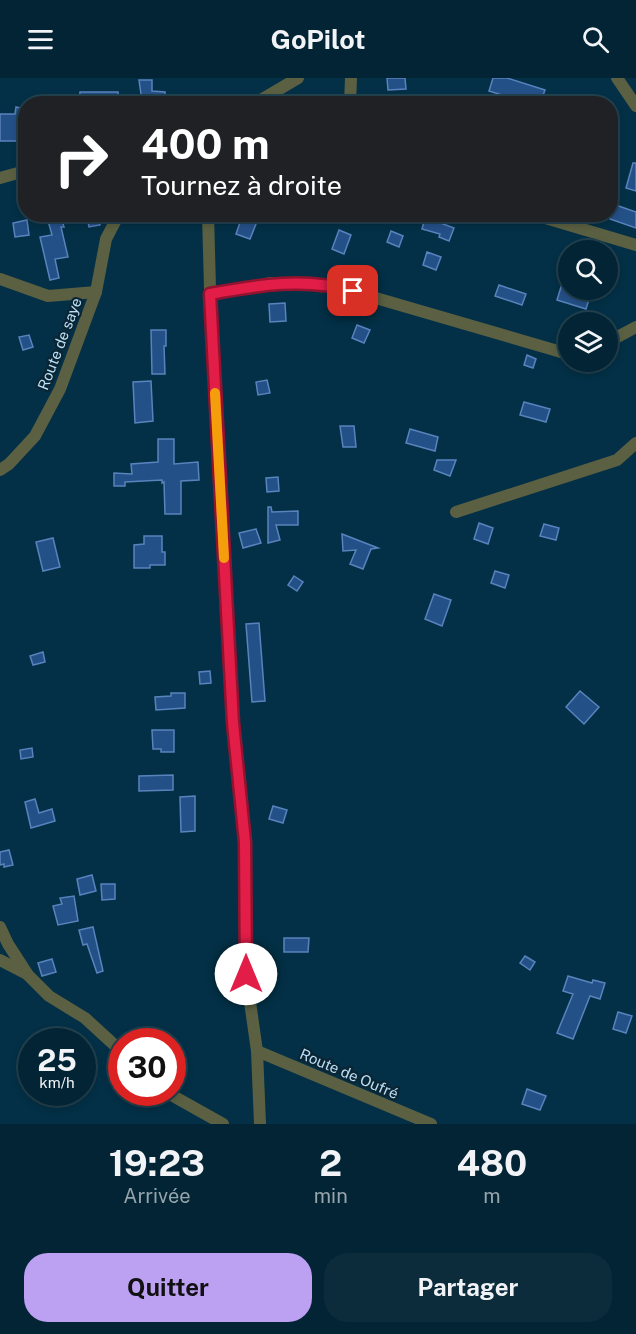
<!DOCTYPE html>
<html lang="fr">
<meta charset="utf-8">
<style>
:root{--surface:#022434;--page:#0c2c3c;--text:#f1f3f6;--muted:#96a4ac;--line:#23414f;--accent:#bca0f2}
body{margin:0;font-family:"Public Sans",sans-serif;background:var(--page);color:var(--text);height:100vh;display:flex;flex-direction:column;font-size:22px;white-space:nowrap}
*{box-sizing:border-box;margin:0}
p{font-size:20px;color:var(--muted)}
.icon{flex:none;width:33px;height:33px;fill:none;stroke:currentColor;stroke-width:2;stroke-linecap:round;stroke-linejoin:round}
.map{position:relative;height:1046px;overflow:hidden}
.side{display:flex;flex-direction:column;background:var(--surface);flex:1}
.side>*{flex:none}
.banner{position:absolute;left:18px;top:18px;width:600px;height:126px;border-radius:24px;box-shadow:0 3px 9px #0003,0 0 0 2px var(--line);background:#202124;color:#fff;overflow:hidden}
.controls{position:absolute;left:558px;top:162px;display:grid;gap:12px}
.controls a{display:grid;place-items:center;width:60px;height:60px;border-radius:50%;background:var(--surface);box-shadow:0 3px 9px #0003,0 0 0 2px var(--line);font-size:30px}
.speed{position:absolute;left:18px;top:950px;display:flex;gap:12px;font-size:30px;font-weight:700;text-align:center}
.speed>*{display:grid;place-content:center;width:78px;height:78px;border-radius:50%;background:var(--surface);box-shadow:0 3px 9px #0003,0 0 0 2px var(--line);line-height:1}
.speed small{font-size:15px;font-weight:400}
.speed .limit{border:9px solid #d22;background:#fff;color:#111}
.pin{position:absolute;display:grid;place-items:center;width:51px;height:51px;color:#fff;margin:-26px;border-radius:12px;box-shadow:0 3px 9px #0006}
.me{position:absolute;width:66px;margin:-33px;rotate:0deg;stroke-linejoin:round;filter:drop-shadow(0 0 4px #0008)}
.turn{display:flex;align-items:center;gap:21px;height:126px;padding:0 24px;font-size:27px}
.turn .icon{width:78px;height:78px;stroke-width:2.5}
.turn b{display:block;font-size:42px;line-height:51px}
.eta{display:flex;justify-content:space-evenly;align-items:center;height:102px;text-align:center}
.eta b{font-size:36px;font-weight:700;line-height:42px}
.action{display:flex;gap:12px;margin-top:auto;padding:12px 24px}
.action a{flex:1;height:69px;border-radius:24px;background:var(--accent);color:#111;font-size:24px;font-weight:700;line-height:69px;text-align:center}
.action a+a{background:var(--page);color:var(--text)}
header{display:flex;justify-content:space-between;align-items:center;height:78px;padding:0 24px;background:var(--surface);font-size:27px;font-weight:700}
.map>svg:first-child{display:block}
</style>
<header><svg class="icon" aria-label="menu" viewBox="0 0 24 24"><path d="M4 6h16M4 12h16M4 18h16"/></svg>GoPilot<svg class="icon" aria-label="search" viewBox="0 0 24 24"><circle cx="10" cy="10" r="6"/><path d="M15 15l6 6"/></svg></header>
<div class="map">
<svg width="636" height="1046" viewBox="0 0 636 1046">
<rect width="100%" height="100%" fill="#033046"/>
<g fill="#245088" stroke="#5883bd" stroke-width="1.5">
<polygon points="387,0 405,0 406,11 388,12"/>
<polygon points="493,0 507,0 545,12 540,26 530,26 489,13"/>
<polygon points="139,2 152,2 152,13 165,14 165,26 142,23"/>
<polygon points="80,14 118,14 119,23 79,26"/>
<polygon points="16,29 26,31 26,63 0,63 0,36 15,36"/>
<polygon points="633,85 636,85 636,113 626,110"/>
<polygon points="610,125 636,134 636,150 610,141"/>
<polygon points="56,136 60,136 64,149 61,149 68,179 55,181 59,200 50,202 40,159 52,157 47,139"/>
<polygon points="98,136 100,147 89,149 87,138"/>
<polygon points="148,136 175,136 175,144 148,145"/>
<polygon points="243,136 260,136 250,161 236,156"/>
<polygon points="426,136 437,136 435,143 454,150 449,163 439,159 440,156 422,151"/>
<polygon points="27,142 29,157 15,159 13,145"/>
<polygon points="339,152 351,157 344,176 332,171"/>
<polygon points="391,153 403,158 399,169 387,164"/>
<polygon points="427,174 441,179 436,192 423,187"/>
<polygon points="499,207 526,216 522,227 495,218"/>
<polygon points="561,209 590,218 586,231 557,222"/>
<polygon points="285,225 286,243 270,244 269,226"/>
<polygon points="357,247 370,252 364,265 352,260"/>
<polygon points="151,252 166,252 166,268 164,268 165,296 152,296"/>
<polygon points="29,257 33,269 23,272 19,259"/>
<polygon points="527,277 536,281 533,290 524,287"/>
<polygon points="267,302 270,315 258,317 256,304"/>
<polygon points="151,303 153,343 135,345 133,304"/>
<polygon points="524,324 550,331 546,344 520,337"/>
<polygon points="340,348 354,348 356,369 343,369"/>
<polygon points="410,351 438,359 435,373 406,365"/>
<polygon points="158,361 174,361 174,386 198,384 199,402 181,403 181,436 165,436 164,404 162,405 162,402 125,404 125,408 114,408 114,395 132,396 131,386 158,384"/>
<polygon points="437,382 456,382 450,398 434,392"/>
<polygon points="278,399 279,413 267,414 266,400"/>
<polygon points="268,429 271,429 272,434 298,433 298,447 276,447 280,462 268,465"/>
<polygon points="479,445 493,450 488,466 474,461"/>
<polygon points="544,446 559,450 556,462 540,458"/>
<polygon points="256,451 261,465 243,470 239,455"/>
<polygon points="342,456 378,470 371,471 363,491 350,486 356,472 343,473"/>
<polygon points="144,458 162,458 162,474 165,474 165,487 150,487 150,490 134,490 134,467 144,466"/>
<polygon points="53,460 60,489 43,493 36,464"/>
<polygon points="495,493 509,497 505,510 491,505"/>
<polygon points="294,498 303,504 297,513 288,507"/>
<polygon points="434,516 451,522 442,548 425,541"/>
<polygon points="259,545 265,623 252,624 246,546"/>
<polygon points="43,574 45,584 33,587 30,578"/>
<polygon points="210,593 211,605 200,606 199,594"/>
<polygon points="580,613 599,629 584,646 566,629"/>
<polygon points="171,615 185,615 185,630 156,632 155,619 171,618"/>
<polygon points="152,652 174,652 174,674 161,674 161,671 153,671"/>
<polygon points="32,670 33,679 21,681 20,672"/>
<polygon points="173,697 173,712 139,713 139,698"/>
<polygon points="195,718 195,753 181,754 180,719"/>
<polygon points="35,721 39,735 52,731 55,743 31,750 25,724"/>
<polygon points="273,728 287,732 283,745 269,741"/>
<polygon points="9,772 13,787 4,789 4,786 0,787 0,774"/>
<polygon points="92,797 96,813 80,817 77,801"/>
<polygon points="101,806 115,806 115,821 102,822"/>
<polygon points="74,818 78,843 58,847 53,828 62,826 60,820"/>
<polygon points="93,849 103,893 97,895 87,866 83,867 79,852"/>
<polygon points="284,860 309,860 308,874 284,874"/>
<polygon points="525,878 535,884 530,892 520,885"/>
<polygon points="52,881 56,894 42,898 38,885"/>
<polygon points="568,898 592,905 593,902 605,905 600,921 590,918 573,961 557,955 573,916 563,913"/>
<polygon points="618,934 632,938 626,955 613,951"/>
<polygon points="527,1011 546,1018 540,1032 522,1026"/>
</g>
<g fill="none" stroke-linecap="round" stroke-linejoin="round">
<g stroke="#5b6042" stroke-width="12">
<polyline points="617,0 636,28"/>
<polyline points="254,26 298,0"/>
<polyline points="350,26 351,0"/>
<polyline points="0,100 18,95 26,95"/>
<polyline points="208,136 211,248 233,645 245,764 246,896 257,973 260,1046"/>
<polyline points="532,136 636,167"/>
<polyline points="0,201 48,218 96,214"/>
<polyline points="210,216 271,205 331,207 568,276"/>
<polyline points="608,264 636,249"/>
<polyline points="0,392 9,386 35,358 60,311 96,214 106,161 119,136"/>
<polyline points="456,434 617,382 636,365"/>
<polyline points="0,849 8,866 28,897 49,918 85,940 122,974"/>
<polyline points="0,882 27,896"/>
<polyline points="257,973 431,1046"/>
<polyline points="166,1014 223,1046"/>
</g>
</g>
<g fill="none" stroke-linecap="round" stroke-linejoin="round">
<g stroke="#92132f" stroke-width="15">
<path id="route" d="M246,896L245,764L233,645L210,216C259,207 304,199 353,213"/>
</g>
<use href="#route" stroke="#e11d48" stroke-width="10"/>
<polyline stroke="#f59e0b" stroke-width="10" points="215,315 224,480"/>
</g>
<g text-anchor="middle" stroke-width="4.5" stroke-linejoin="round" paint-order="stroke">
<g font-size="15" fill="#badff6" stroke="#0c2533">
<text transform="translate(60 266) rotate(-69)" y="5">Route de saye</text>
<text transform="translate(349 996) rotate(23)" y="5">Route de Oufré</text>
</g>
</g>
</svg>
<div class="controls">
<a><svg class="icon" aria-label="search" viewBox="0 0 24 24"><circle cx="10" cy="10" r="6"/><path d="M15 15l6 6"/></svg></a>
<a><svg class="icon" aria-label="layers" viewBox="0 0 24 24"><path d="M12 4l9 5-9 5-9-5zM3 14l9 5 9-5"/></svg></a>
</div>
<div class="speed"><div>25<small>km/h</small></div><div class="limit">30</div></div>
<div class="pin" style="left:353px;top:213px;background:#d93025"><svg class="icon" aria-label="arrive" viewBox="0 0 24 24"><path d="M6 21V4h12l-3 4 3 4H6"/></svg></div>
<svg class="me" style="left:246px;top:896px" viewBox="-20 -20 40 40"><circle r="19" fill="#fff"/><path d="M0-13L10 11 0 6-10 11z" fill="#e11d48"/></svg>
<div class="banner">
<div class="turn"><svg class="icon" aria-label="right" viewBox="0 0 24 24"><path d="M7 20v-9h11M14 6l5 5-5 5"/></svg><div><b>400 m</b>Tournez à droite</div></div>
</div>
</div>
<section class="side">
<div class="eta">
<div><b>19:23</b><p>Arrivée</p></div>
<div><b>2</b><p>min</p></div>
<div><b>480</b><p>m</p></div>
</div>
<div class="action"><a>Quitter</a><a>Partager</a></div>
</section>
